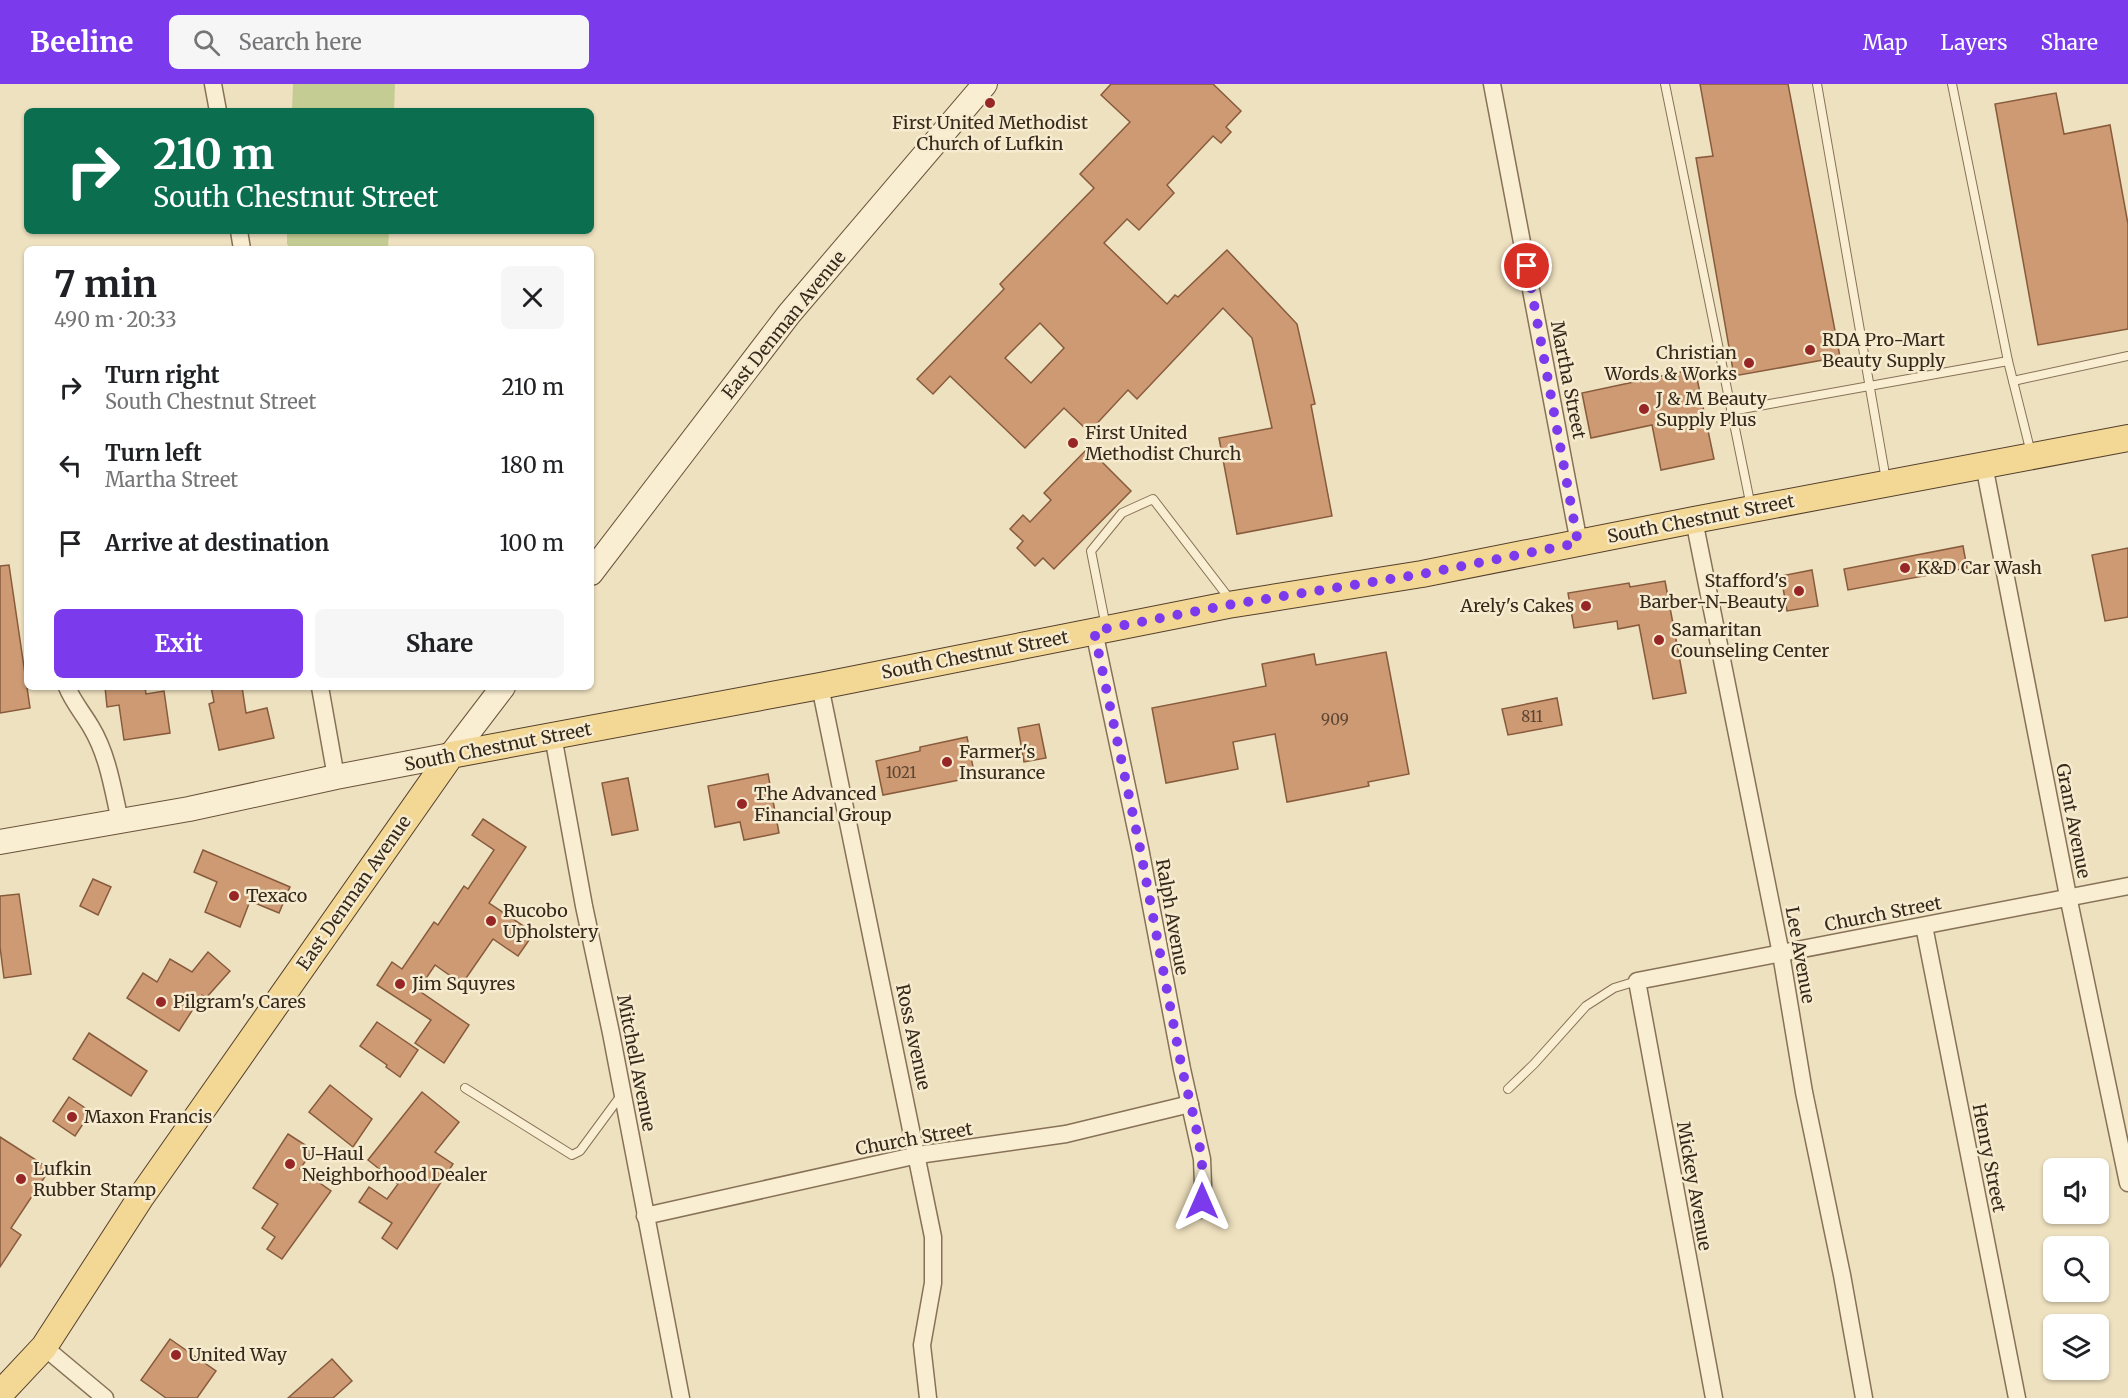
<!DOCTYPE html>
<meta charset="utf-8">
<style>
:root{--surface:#fff;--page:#f6f6f6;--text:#202124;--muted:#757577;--accent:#7c3aed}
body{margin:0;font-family:Merriweather,serif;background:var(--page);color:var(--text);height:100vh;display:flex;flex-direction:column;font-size:22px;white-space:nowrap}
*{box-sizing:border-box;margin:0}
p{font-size:20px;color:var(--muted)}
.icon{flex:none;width:33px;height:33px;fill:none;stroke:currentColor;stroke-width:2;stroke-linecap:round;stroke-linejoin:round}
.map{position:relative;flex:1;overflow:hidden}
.panel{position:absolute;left:24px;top:162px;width:570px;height:444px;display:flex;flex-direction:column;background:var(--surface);border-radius:9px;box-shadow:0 2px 4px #0004}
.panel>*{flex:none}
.hud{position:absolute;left:24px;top:24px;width:570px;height:126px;border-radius:9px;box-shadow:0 2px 4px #0004;background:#0b6e4f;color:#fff;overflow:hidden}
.buttons{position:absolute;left:2043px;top:1074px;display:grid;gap:12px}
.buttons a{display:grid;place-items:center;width:66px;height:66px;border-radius:9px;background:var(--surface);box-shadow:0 2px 4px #0004;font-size:30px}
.pin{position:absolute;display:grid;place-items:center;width:51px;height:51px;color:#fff;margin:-26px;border:3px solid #fff;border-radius:50%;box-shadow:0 2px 6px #0007}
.me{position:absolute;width:66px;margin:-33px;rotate:0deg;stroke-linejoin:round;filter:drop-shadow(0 0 4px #0008)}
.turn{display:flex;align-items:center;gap:21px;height:126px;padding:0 30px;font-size:27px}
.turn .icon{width:78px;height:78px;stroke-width:2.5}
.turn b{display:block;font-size:42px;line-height:51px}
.round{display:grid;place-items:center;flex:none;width:63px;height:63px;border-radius:9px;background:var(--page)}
.summary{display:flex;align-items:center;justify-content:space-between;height:102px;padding:0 30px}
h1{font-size:36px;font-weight:700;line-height:45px}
.primary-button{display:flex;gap:12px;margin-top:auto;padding:12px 30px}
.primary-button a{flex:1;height:69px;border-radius:9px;background:var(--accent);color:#fff;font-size:24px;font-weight:700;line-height:69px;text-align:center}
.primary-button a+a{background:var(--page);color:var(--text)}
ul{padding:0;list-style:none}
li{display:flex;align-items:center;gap:18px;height:78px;padding:0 30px}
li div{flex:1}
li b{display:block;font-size:22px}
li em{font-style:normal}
header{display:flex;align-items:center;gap:36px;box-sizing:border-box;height:84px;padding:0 30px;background:var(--accent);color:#fff}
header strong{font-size:28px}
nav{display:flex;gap:33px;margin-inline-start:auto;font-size:21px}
.search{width:420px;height:54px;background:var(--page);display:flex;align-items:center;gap:15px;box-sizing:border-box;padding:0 21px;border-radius:9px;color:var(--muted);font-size:22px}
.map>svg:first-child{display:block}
</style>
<header>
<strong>Beeline</strong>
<div class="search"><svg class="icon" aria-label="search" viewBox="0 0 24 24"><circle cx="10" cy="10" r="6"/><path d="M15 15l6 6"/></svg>Search here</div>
<nav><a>Map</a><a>Layers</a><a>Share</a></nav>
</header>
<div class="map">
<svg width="2128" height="1314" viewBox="0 0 2128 1314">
<rect width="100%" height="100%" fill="#eee1bf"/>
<g fill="#c5cc93">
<polygon points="293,0 395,0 394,27 292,27"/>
<polygon points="287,147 389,147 388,163 386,165 291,165 287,160"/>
</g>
<g fill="#cd9a74" stroke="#875b3c" stroke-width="1.5" fill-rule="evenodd">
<path d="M1111,0H1213L1241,27L1226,43L1231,48L1221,59L1213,52L1167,101L1174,109L1139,146L1127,135L1104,159L1167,220L1175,211L1178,213L1227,166L1297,240L1315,320L1311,321L1332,432L1237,450L1219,354L1272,344L1252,254L1223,224L1137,315L1128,306L1089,348L1064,324L1025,364L950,292L933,310L917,295L1004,205L1000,200L1094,104L1080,90L1130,38L1101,11ZM1040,239L1064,264L1031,299L1005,274Z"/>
<polygon points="1700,0 1788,0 1840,273 1734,292 1696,74 1713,72"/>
<polygon points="2056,9 2064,50 2110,41 2128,140 2128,245 2038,261 1995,20"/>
<polygon points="1695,285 1714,375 1661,386 1652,341 1591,354 1582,309"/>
<polygon points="1088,364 1131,407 1054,485 1043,474 1035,482 1017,464 1023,457 1010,445 1023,431 1030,438 1051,416 1044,409"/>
<polygon points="1963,462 1967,484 1848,506 1844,485"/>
<polygon points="2128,464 2128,533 2105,537 2092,471"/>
<polygon points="9,481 30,624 0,629 0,482"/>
<polygon points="1812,486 1818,522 1787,527 1781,492"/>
<polygon points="1665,497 1686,609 1653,615 1639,541 1618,545 1617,537 1574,544 1568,509 1629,499 1630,503"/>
<polygon points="1386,568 1409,690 1368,698 1369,702 1287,718 1275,650 1233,658 1238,685 1166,699 1152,624 1266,602 1262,580 1314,570 1316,581"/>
<polygon points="105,603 145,603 146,610 164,607 170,649 124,656 119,621 107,623"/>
<polygon points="211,603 242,603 246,629 267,624 274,654 219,666 209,620 214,618"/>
<polygon points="1557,614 1562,641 1508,651 1502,625"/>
<polygon points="1039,640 1046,674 1024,678 1018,644"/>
<polygon points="967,653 975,693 883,711 876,677 920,667 920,663"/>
<polygon points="768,690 779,749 744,756 740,738 715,743 708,702"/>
<polygon points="628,694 638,746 612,751 602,699"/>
<polygon points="483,735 526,763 489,819 534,849 518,872 493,855 462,900 435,881 418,906 469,941 444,979 415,959 431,936 377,901 392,878 402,885 434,838 438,841 464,802 468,805 494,766 472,751"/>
<polygon points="203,766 290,803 279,829 250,817 240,843 205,828 217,798 194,788"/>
<polygon points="93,795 111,803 98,831 80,822"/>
<polygon points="19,810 31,890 4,894 0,863 0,812"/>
<polygon points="208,868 230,887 206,914 202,911 179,947 127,914 143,889 157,898 170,875 192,888"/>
<polygon points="377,938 418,966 400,993 386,983 387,981 360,962"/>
<polygon points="89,949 147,987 131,1012 73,975"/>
<polygon points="330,1001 372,1035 353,1063 309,1028"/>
<polygon points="422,1008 459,1038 435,1068 453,1080 397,1165 382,1154 392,1139 359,1118 369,1103 387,1115 398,1100 368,1076"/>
<polygon points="69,1013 91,1028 75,1052 53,1037"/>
<polygon points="288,1050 313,1066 300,1085 331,1107 282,1175 267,1165 275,1153 262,1144 278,1120 253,1104"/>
<polygon points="0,1053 50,1085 11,1144 21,1151 0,1183"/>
<polygon points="170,1255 216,1287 197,1314 166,1314 141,1296"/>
<polygon points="332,1275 352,1297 333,1314 288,1314"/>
</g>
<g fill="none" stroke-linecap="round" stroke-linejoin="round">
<g stroke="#877157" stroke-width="10">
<g id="service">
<polyline points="1665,0 1751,423"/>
<polyline points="1817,0 1886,396"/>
<polyline points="1952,0 2008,277 2031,369"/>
<polyline points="2013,297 2128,272"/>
<polyline points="1731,327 2008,277"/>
<polyline points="1106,543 1091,467 1122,429 1153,415 1232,518"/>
<polyline points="465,1004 572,1071 580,1067 622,1010"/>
<polyline points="1508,1005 1534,980 1586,922 1614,904 1637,897"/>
</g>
</g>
<g stroke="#877157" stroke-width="19">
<g id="minor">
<polyline points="213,0 218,27"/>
<polyline points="1492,0 1579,459"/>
<polyline points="239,147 242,165"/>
<polyline points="1984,381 2068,812 2128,1099"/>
<polyline points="1694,436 1781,870 1804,1008 1842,1191 1864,1314"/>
<polyline points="1094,547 1140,764 1182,985 1202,1075 1203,1101 1202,1117 1199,1126"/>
<polyline points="820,602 933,1153 933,1199 922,1261 928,1314"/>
<path d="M67,603C73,618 83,629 91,643C108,671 113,706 120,737"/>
<polyline points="320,603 336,693"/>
<polyline points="553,652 584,822 611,949 681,1314"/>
<polyline points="1924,842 2017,1314"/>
<polyline points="645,1132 918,1071 1066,1050 1190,1020"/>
<polyline points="44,1263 105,1314"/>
<polyline points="1714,1314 1637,897 2128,802"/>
</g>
</g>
<g stroke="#69523a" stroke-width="26">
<g id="secondary">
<polyline points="591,489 789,230 985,0"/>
<polyline points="0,758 189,725 336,693 451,671 503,603"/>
</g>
</g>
<g stroke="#543f2c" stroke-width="28">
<polyline id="primary" points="0,1310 44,1263 141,1113 451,671 820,602 1228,521 1422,490 1694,436 2128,354"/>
</g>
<use href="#service" stroke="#f9eed2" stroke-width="8"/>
<use href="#minor" stroke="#f9eed2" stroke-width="16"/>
<use href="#secondary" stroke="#f9eed2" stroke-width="24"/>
<use href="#primary" stroke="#f3d795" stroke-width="26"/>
</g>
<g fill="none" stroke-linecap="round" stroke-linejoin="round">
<polyline stroke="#7c3aed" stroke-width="10" stroke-dasharray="0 18" points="1202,1117 1202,1075 1195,1038 1182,985 1140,764 1094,547 1228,521 1422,490 1578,459 1527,182"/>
</g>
<g fill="#972626" stroke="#f6ebce" stroke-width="2">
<circle cx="990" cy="19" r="6"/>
<circle cx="1810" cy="266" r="6"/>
<circle cx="1749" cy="279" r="6"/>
<circle cx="1644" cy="325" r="6"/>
<circle cx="1073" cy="359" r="6"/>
<circle cx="1905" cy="484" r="6"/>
<circle cx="1799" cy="507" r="6"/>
<circle cx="1586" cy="522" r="6"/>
<circle cx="1659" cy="556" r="6"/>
<circle cx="947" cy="678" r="6"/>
<circle cx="742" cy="720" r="6"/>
<circle cx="234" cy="812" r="6"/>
<circle cx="491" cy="837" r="6"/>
<circle cx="400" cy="900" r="6"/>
<circle cx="161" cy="918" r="6"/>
<circle cx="72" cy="1033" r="6"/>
<circle cx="290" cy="1080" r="6"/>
<circle cx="21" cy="1095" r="6"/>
<circle cx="176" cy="1271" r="6"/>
</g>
<g text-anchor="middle" stroke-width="5" stroke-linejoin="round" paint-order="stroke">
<g font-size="15" fill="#5c4532">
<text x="1532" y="638">811</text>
<text x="1335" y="641">909</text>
<text x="901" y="694">1021</text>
</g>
<g font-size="18" fill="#36291c" stroke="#f6ebce" text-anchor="start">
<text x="990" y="45" text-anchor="middle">First United Methodist<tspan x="990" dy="21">Church of Lufkin</tspan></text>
<text x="1822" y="262">RDA Pro-Mart<tspan x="1822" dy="21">Beauty Supply</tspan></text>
<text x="1737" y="275" text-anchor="end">Christian<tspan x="1737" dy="21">Words &amp; Works</tspan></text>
<text x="1656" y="321">J &amp; M Beauty<tspan x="1656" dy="21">Supply Plus</tspan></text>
<text x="1085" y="355">First United<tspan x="1085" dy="21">Methodist Church</tspan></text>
<text x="1917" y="490">K&amp;D Car Wash</text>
<text x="1787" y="503" text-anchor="end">Stafford's<tspan x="1787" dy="21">Barber-N-Beauty</tspan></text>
<text x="1574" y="528" text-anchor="end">Arely's Cakes</text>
<text x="1671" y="552">Samaritan<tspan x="1671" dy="21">Counseling Center</tspan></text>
<text x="959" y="674">Farmer's<tspan x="959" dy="21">Insurance</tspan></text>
<text x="754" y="716">The Advanced<tspan x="754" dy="21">Financial Group</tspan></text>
<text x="246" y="818">Texaco</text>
<text x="503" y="833">Rucobo<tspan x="503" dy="21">Upholstery</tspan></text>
<text x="412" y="906">Jim Squyres</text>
<text x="173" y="924">Pilgram's Cares</text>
<text x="84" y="1039">Maxon Francis</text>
<text x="302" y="1076">U-Haul<tspan x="302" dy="21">Neighborhood Dealer</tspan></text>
<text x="33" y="1091">Lufkin<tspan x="33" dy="21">Rubber Stamp</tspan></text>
<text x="188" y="1277">United Way</text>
</g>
<g font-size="18" fill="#36291c" stroke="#f6ebce">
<text transform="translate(784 241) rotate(-51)" y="6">East Denman Avenue</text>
<text transform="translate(1568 296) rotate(79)" y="6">Martha Street</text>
<text transform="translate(1701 435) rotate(-11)" y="6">South Chestnut Street</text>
<text transform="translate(975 571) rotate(-11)" y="6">South Chestnut Street</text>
<text transform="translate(498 663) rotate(-11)" y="6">South Chestnut Street</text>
<text transform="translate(2073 737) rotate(79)" y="6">Grant Avenue</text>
<text transform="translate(354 809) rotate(-55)" y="6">East Denman Avenue</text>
<text transform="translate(1883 830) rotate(-11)" y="6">Church Street</text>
<text transform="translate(1172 833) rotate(80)" y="6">Ralph Avenue</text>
<text transform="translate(1800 871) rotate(80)" y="6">Lee Avenue</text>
<text transform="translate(913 953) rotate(78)" y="6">Ross Avenue</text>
<text transform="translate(636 979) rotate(79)" y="6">Mitchell Avenue</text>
<text transform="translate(914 1055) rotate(-10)" y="6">Church Street</text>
<text transform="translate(1989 1074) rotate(79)" y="6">Henry Street</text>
<text transform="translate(1694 1102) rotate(80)" y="6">Mickey Avenue</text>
</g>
</g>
</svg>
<div class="buttons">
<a><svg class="icon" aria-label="sound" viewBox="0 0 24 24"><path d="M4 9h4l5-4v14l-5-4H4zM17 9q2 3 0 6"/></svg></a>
<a><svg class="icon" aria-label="search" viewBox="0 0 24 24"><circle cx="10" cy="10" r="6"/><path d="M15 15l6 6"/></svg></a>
<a><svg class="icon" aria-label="layers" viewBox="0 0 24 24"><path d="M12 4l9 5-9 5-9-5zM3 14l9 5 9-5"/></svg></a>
</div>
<div class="pin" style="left:1527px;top:182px;background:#d93025"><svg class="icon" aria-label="arrive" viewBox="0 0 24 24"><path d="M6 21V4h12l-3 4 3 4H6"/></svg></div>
<svg class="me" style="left:1202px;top:1117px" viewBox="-20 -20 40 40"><path d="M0-17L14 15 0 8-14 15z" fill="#7c3aed" stroke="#fff" stroke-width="4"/></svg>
<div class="hud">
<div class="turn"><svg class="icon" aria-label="right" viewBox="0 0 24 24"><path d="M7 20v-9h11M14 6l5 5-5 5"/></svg><div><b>210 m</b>South Chestnut Street</div></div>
</div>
<section class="panel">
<div class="summary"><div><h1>7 min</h1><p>490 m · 20:33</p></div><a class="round"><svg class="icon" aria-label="close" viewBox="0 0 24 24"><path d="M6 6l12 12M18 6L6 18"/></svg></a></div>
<ul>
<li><svg class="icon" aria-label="right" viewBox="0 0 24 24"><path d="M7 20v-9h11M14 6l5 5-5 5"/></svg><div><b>Turn right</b><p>South Chestnut Street</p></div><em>210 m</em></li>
<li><svg class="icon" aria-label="left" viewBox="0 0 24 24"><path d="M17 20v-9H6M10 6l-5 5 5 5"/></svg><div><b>Turn left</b><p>Martha Street</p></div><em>180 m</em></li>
<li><svg class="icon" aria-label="arrive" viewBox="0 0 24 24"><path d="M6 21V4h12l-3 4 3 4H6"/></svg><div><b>Arrive at destination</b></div><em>100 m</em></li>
</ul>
<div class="primary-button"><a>Exit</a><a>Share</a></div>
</section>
</div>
